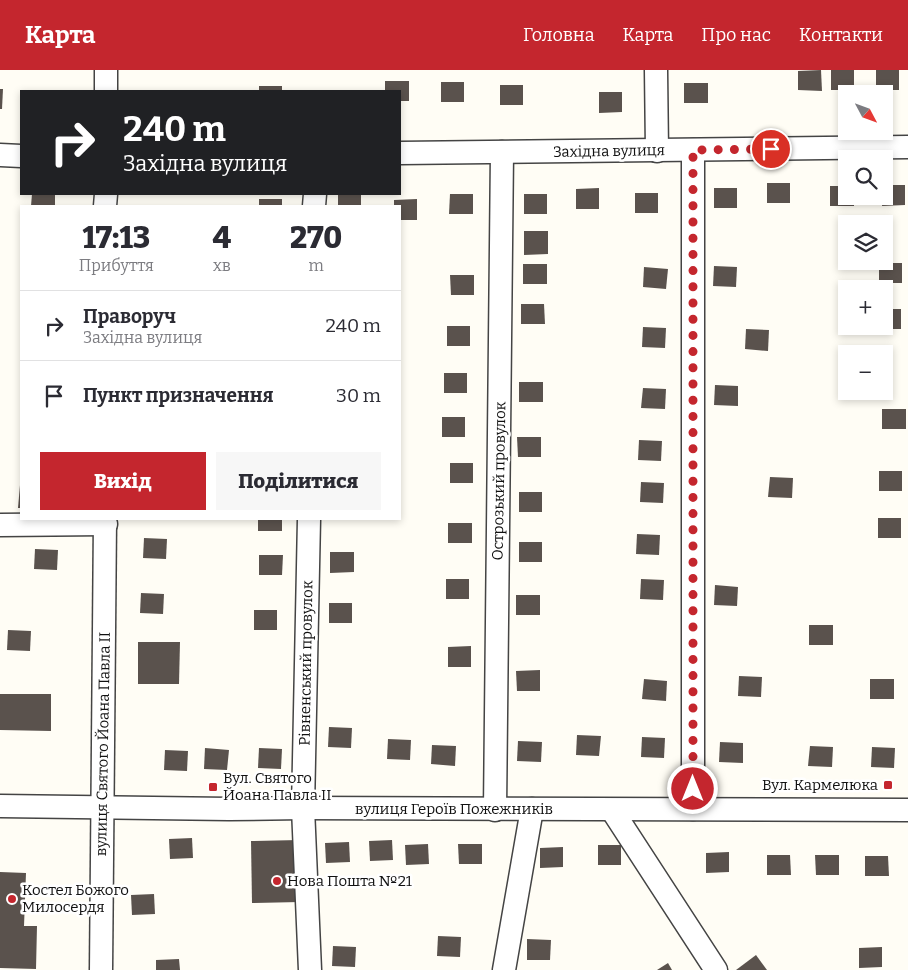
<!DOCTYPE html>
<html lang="uk">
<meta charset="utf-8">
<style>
:root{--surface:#fff;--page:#f7f7f7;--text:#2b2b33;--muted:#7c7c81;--line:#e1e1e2;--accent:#c4262e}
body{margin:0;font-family:Bitter,serif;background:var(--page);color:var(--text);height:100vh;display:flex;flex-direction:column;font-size:19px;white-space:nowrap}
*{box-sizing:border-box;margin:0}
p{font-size:16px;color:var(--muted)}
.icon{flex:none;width:28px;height:28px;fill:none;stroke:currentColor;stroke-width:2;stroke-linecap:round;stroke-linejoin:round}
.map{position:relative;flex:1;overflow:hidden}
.drawer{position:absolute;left:20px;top:135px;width:381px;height:315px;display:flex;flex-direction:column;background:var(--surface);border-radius:0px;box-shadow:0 2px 8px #0003}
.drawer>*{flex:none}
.banner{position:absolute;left:20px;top:20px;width:381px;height:105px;border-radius:0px;box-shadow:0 2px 8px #0003;background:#202124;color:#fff;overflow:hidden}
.needle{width:32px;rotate:131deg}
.controls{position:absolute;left:838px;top:15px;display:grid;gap:10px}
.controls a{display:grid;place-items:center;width:55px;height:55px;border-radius:0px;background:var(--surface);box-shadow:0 2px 8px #0003;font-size:25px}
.pin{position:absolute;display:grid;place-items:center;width:42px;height:42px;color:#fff;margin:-21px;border:2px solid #fff;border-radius:50%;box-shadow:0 1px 5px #0007}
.me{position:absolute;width:55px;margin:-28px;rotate:0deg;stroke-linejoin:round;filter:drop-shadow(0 0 4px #0008)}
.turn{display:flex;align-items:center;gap:18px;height:105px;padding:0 20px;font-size:22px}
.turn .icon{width:65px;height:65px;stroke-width:2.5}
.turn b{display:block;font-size:35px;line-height:42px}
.eta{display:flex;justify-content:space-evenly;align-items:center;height:85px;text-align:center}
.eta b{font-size:30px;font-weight:800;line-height:35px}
.button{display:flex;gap:10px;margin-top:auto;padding:10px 20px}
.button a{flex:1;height:58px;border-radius:0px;background:var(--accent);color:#fff;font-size:20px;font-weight:800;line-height:58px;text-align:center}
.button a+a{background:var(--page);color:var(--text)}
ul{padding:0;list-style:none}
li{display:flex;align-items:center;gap:15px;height:70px;padding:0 20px;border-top:1px solid var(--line)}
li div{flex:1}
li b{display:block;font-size:19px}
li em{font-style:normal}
header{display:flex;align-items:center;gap:30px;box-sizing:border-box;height:70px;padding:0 25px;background:var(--accent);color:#fff}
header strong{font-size:24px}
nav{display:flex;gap:28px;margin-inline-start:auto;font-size:18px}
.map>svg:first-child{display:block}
</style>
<header>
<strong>Карта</strong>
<nav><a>Головна</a><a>Карта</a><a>Про нас</a><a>Контакти</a></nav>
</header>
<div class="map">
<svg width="908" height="900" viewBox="0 0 908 900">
<rect width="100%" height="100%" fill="#fffdf5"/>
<g fill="#5a524d">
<polygon points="821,0 822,21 798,20 798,1"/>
<rect x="831" y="0" width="23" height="20"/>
<rect x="876" y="0" width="23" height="20"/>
<polygon points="385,11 409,11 409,31 400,31 400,21 385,21"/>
<rect x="441" y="12" width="23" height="20"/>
<rect x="684" y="13" width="24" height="20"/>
<rect x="500" y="15" width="23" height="20"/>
<rect x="259" y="16" width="23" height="5"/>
<polygon points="0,19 3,19 2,39 0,39"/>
<polygon points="599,22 622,22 622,42 599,43"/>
<rect x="767" y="113" width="23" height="20"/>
<polygon points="884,115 905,115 905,135 882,136"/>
<polygon points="830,116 846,116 846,126 854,126 854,136 830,136"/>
<polygon points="599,118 599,139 576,139 576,119"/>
<rect x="714" y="118" width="23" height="20"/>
<rect x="635" y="123" width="23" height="20"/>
<polygon points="32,124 55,124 55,136 31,136"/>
<rect x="338" y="124" width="23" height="12"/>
<polygon points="450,124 473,124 473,144 449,144"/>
<rect x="524" y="124" width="23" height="20"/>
<rect x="259" y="129" width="23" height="7"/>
<polygon points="417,129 417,150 400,150 400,136 394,136 394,130"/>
<polygon points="524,161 548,161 548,184 524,185"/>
<rect x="879" y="193" width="23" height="20"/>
<rect x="523" y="194" width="24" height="20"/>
<polygon points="714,196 737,197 736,217 713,216"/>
<polygon points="644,197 668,199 666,219 643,217"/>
<polygon points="450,205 474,205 474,225 451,225"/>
<polygon points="521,234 544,234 545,254 521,254"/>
<polygon points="884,239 901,239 901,259 878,259 878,256 884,256"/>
<rect x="447" y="256" width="23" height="20"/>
<polygon points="643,257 666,258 665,278 642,277"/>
<polygon points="746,259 769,260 768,281 745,279"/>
<rect x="444" y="303" width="23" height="20"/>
<rect x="519" y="312" width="24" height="20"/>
<polygon points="715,315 738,316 738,336 714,335"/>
<polygon points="643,318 666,319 665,339 641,338"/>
<rect x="882" y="339" width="24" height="20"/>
<rect x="442" y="347" width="23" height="20"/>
<polygon points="517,367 541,367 541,387 518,387"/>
<polygon points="639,370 662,371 661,391 638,390"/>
<rect x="450" y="393" width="23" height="20"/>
<rect x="879" y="401" width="23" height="20"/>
<polygon points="770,407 793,408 792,428 768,427"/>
<polygon points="641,412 664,413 663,433 640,432"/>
<polygon points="20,415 21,415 21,438 18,438"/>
<rect x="519" y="422" width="23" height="20"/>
<rect x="878" y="448" width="23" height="20"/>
<rect x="258" y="449" width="24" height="12"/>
<rect x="448" y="453" width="24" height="20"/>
<polygon points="637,464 660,465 659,485 636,484"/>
<polygon points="144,468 167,469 166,489 143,488"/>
<rect x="519" y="472" width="23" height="20"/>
<polygon points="35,479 58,480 57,500 34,499"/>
<polygon points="330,482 354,482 354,502 330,503"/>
<polygon points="259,485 283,485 282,505 259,505"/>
<rect x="446" y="509" width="23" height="20"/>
<polygon points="641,509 664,510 663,530 640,529"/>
<polygon points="715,515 738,517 737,536 714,535"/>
<polygon points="141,523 164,524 163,544 140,543"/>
<rect x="516" y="525" width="24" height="20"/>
<rect x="329" y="533" width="23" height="20"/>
<rect x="254" y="540" width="23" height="20"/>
<rect x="809" y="555" width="24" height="20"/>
<polygon points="8,560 31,561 30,581 7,580"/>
<polygon points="138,572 180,572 179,614 138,614"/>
<polygon points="471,576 471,597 448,597 448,577"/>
<polygon points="540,600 540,621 517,621 516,601"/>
<polygon points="739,606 762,607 761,627 738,626"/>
<polygon points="644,609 667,611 666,631 642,629"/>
<rect x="870" y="609" width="24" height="20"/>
<polygon points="0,624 51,624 51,661 0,660"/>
<polygon points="329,657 352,658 351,678 328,677"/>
<polygon points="577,665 601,666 599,686 576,685"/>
<polygon points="642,667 665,668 664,688 641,687"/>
<polygon points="388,669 411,670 410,690 387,689"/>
<polygon points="518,671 542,672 541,692 517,691"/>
<polygon points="720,672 743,673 743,693 719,692"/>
<polygon points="432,675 456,676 455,696 431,694"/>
<polygon points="810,676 833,677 832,697 808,696"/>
<polygon points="872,677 895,678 894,698 871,697"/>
<polygon points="205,678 229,680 227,700 204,699"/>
<polygon points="259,678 282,679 281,699 258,698"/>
<polygon points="165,680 188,681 187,701 164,700"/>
<polygon points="192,768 193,788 170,789 169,769"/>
<polygon points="299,770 300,832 252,833 251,771"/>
<polygon points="392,770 393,790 370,791 369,771"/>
<polygon points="349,772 350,792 326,793 325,773"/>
<polygon points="428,774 429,794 406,795 405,775"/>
<polygon points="458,774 482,774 482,794 459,794"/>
<rect x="598" y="775" width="23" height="20"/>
<polygon points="563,777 563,797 540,798 540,778"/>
<polygon points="729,782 729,802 706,803 706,783"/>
<polygon points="767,785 790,785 791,805 767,805"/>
<polygon points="815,785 839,785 839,805 816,805"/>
<polygon points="865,786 888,786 889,806 865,806"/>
<polygon points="0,802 26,803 24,856 37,856 36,899 0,898"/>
<polygon points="154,824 155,844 132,845 131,825"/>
<polygon points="438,866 461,867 460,887 437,886"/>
<polygon points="527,869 551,870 550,890 527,890"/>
<polygon points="333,876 356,877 355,897 332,896"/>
<polygon points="882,877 882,897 859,898 859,878"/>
<polygon points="756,885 767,900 736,900"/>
<polygon points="179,889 180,900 156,900 156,890"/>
<polygon points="668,893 672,900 657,900"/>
</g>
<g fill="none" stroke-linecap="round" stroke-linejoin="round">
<g stroke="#444" stroke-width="25">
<g id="minor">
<polyline points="656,0 657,81"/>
<polyline points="106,21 106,0"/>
<polyline points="693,80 693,739"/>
<polyline points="400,83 908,77"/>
<polyline points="0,85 21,86"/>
<polyline points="105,136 106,124"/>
<polyline points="314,136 315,124"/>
<polyline points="309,449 303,738 310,900"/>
<polyline points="0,455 106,454"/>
<polyline points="0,736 229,739 303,738 908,740"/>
<polyline points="495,740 502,82"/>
<polyline points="612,740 716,900"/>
<polyline points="101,900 105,449"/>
<polyline points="504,900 532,739"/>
</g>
</g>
<use href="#minor" stroke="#fff" stroke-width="22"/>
</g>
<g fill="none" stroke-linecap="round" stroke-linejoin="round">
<polyline stroke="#c4262e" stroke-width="9" stroke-dasharray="0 16.2" points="693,719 693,80 771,79"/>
</g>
<g fill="#c4262e" stroke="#fff" stroke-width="2">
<rect x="883" y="710" width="10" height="10" rx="2.5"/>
<rect x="208" y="712" width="10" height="10" rx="2.5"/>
<circle cx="277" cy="811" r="5"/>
<circle cx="12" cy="829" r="5"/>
</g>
<g text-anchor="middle" stroke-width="5" stroke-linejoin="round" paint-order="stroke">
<g font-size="15" fill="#111" stroke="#fff">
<text transform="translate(609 81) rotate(-1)" y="5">Західна вулиця</text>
<text transform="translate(499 411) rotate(-89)" y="5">Острозький провулок</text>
<text transform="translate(306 593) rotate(-89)" y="5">Рівненський провулок</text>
<text transform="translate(103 674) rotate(-89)" y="5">вулиця Святого Йоана Павла II</text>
<text x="454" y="744">вулиця Героїв Пожежників</text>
</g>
<g font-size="15" fill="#111" stroke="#fff" text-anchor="start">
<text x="223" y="713">Вул. Святого<tspan x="223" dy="17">Йоана Павла ІІ</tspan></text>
<text x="878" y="720" text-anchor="end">Вул. Кармелюка</text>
<text x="287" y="816">Нова Пошта №21</text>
<text x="22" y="825">Костел Божого<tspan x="22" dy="17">Милосердя</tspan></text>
</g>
</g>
</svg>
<div class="controls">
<a><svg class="needle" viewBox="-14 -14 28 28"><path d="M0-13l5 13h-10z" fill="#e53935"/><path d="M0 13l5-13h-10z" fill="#7c7c81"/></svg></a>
<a><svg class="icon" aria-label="search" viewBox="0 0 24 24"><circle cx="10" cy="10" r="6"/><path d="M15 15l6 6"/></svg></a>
<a><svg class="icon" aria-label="layers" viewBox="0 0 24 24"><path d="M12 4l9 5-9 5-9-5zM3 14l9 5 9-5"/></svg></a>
<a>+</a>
<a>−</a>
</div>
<div class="pin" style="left:771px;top:79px;background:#d93025"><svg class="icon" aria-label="arrive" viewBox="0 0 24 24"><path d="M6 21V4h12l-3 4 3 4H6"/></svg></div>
<svg class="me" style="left:693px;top:719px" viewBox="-20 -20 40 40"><circle r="17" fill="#c4262e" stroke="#fff" stroke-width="3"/><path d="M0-11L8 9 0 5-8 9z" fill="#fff"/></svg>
<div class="banner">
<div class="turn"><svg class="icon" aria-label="right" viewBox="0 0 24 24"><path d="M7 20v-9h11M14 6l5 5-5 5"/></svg><div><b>240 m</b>Західна вулиця</div></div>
</div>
<section class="drawer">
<div class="eta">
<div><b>17:13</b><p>Прибуття</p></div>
<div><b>4</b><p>хв</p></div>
<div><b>270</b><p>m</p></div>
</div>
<ul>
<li><svg class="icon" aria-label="right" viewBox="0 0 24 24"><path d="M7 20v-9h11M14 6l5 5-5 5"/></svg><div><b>Праворуч</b><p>Західна вулиця</p></div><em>240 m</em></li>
<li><svg class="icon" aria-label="arrive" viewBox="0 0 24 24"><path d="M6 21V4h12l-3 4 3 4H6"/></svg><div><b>Пункт призначення</b></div><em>30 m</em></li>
</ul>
<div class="button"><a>Вихід</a><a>Поділитися</a></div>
</section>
</div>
